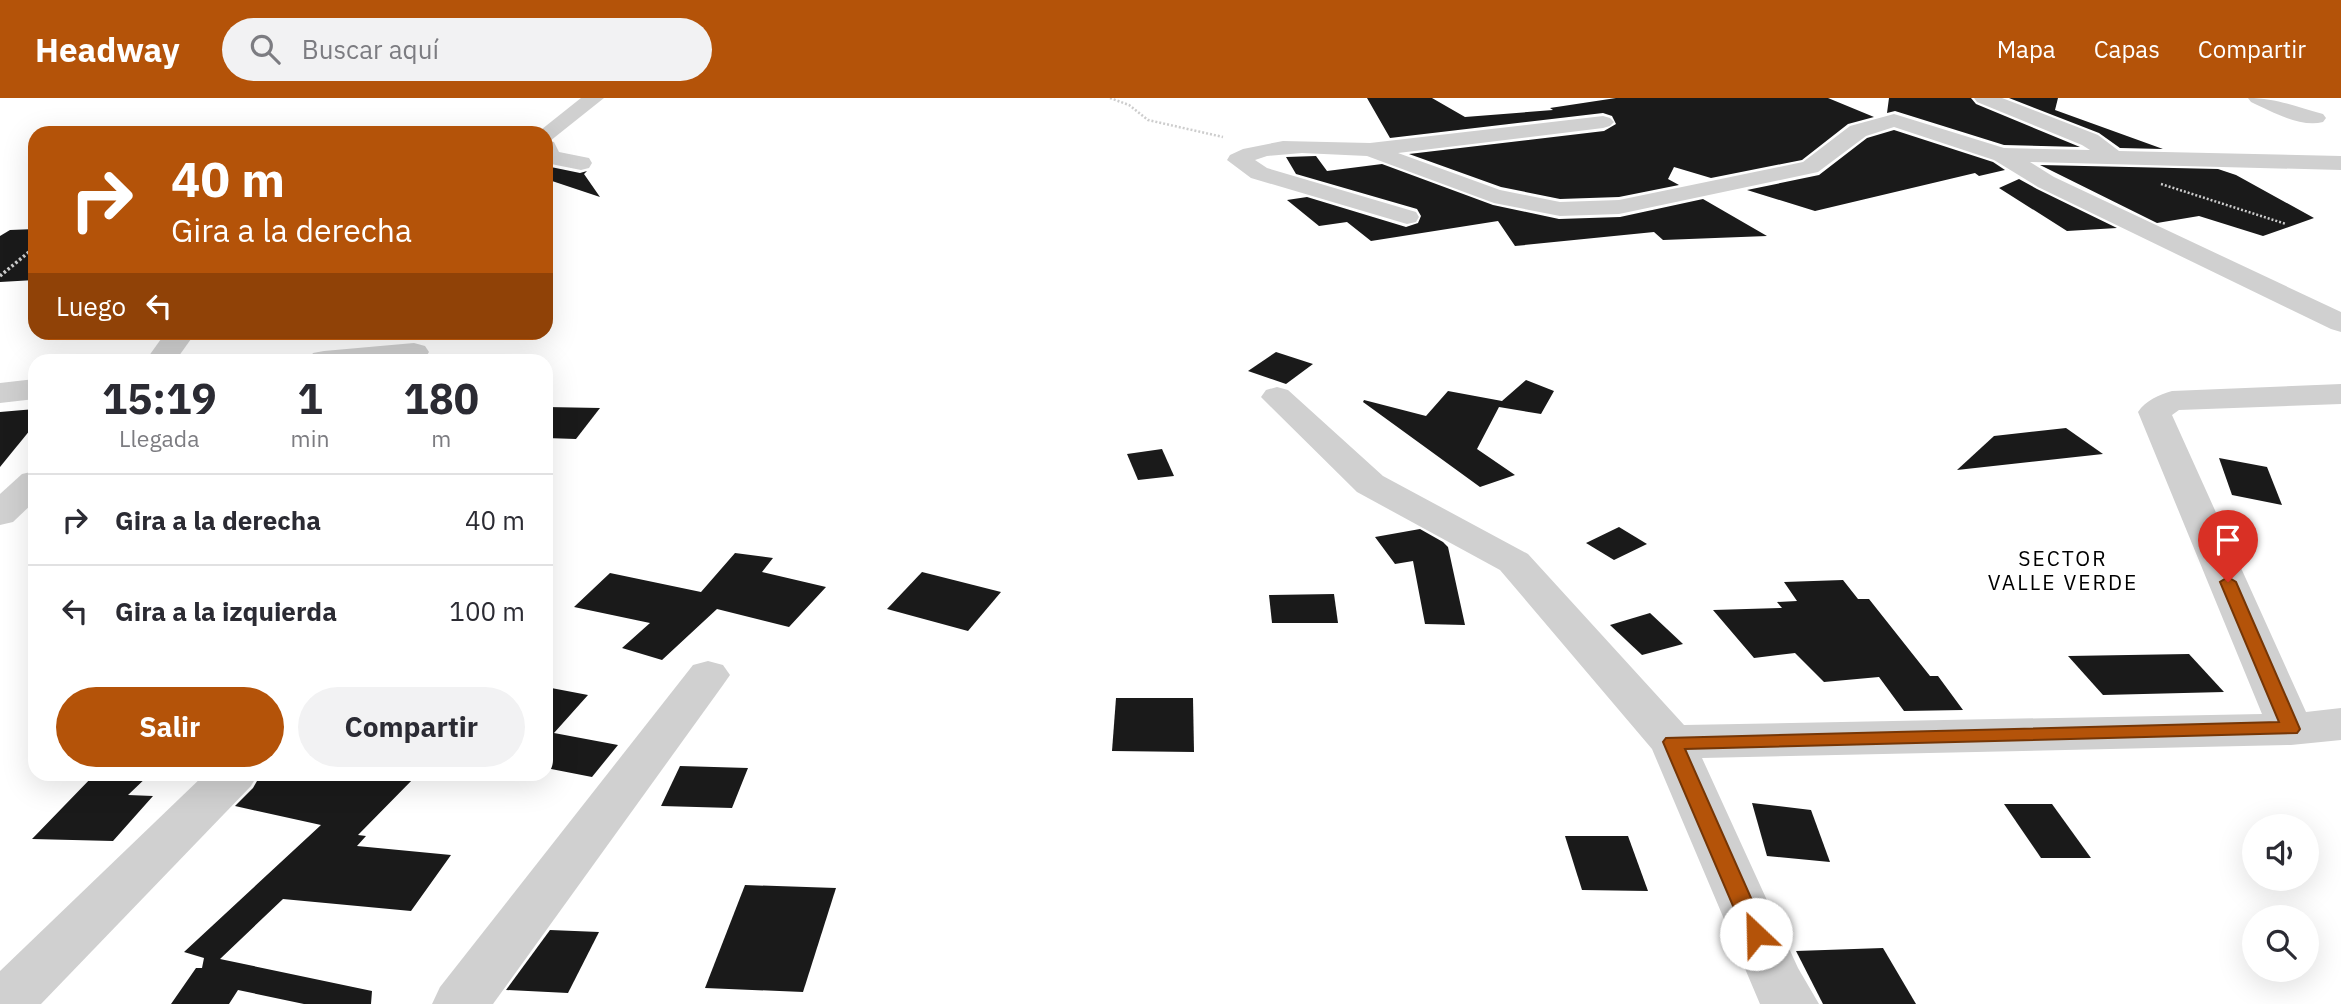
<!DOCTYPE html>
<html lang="es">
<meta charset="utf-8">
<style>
:root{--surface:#fff;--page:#f2f2f3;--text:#2b2b33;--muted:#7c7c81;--line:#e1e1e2;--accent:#b45309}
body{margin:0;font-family:"IBM Plex Sans",sans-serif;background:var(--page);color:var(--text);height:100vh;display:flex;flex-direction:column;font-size:26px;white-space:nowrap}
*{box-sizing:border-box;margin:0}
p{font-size:23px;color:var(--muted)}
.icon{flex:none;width:38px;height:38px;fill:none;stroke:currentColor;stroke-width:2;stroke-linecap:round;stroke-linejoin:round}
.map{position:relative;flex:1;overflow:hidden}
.side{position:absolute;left:28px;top:256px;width:525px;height:427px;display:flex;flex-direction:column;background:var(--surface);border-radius:21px;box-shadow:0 7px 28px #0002}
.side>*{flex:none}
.hud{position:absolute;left:28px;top:28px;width:525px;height:214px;border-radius:21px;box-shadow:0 7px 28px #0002;background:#b45309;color:#fff;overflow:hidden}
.tools{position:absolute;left:2242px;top:716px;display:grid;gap:14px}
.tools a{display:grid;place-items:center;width:77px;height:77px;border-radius:50%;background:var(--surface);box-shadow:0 7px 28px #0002;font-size:35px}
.pin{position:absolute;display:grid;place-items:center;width:60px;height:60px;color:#fff;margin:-72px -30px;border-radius:50% 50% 50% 0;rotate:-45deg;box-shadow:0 0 7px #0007}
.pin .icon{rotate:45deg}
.me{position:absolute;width:77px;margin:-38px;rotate:336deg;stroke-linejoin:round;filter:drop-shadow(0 0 5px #0008)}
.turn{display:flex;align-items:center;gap:24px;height:147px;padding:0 28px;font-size:32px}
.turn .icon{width:91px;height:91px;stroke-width:2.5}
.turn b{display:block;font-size:49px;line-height:60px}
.then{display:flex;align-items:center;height:66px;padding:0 28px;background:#0003;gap:14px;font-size:26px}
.eta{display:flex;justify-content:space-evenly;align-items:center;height:119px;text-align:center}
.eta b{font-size:42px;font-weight:800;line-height:49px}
.primary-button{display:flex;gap:14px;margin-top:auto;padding:14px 28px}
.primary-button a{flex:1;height:80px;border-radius:42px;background:var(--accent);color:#fff;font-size:28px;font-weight:800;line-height:80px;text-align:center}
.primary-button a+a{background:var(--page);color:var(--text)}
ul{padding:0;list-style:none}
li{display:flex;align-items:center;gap:21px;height:91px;padding:0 28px;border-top:2px solid var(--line)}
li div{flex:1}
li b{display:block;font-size:26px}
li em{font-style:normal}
header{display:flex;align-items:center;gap:42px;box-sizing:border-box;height:98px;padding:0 35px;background:var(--accent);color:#fff}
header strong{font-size:33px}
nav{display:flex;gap:38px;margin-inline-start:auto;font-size:24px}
.search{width:490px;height:63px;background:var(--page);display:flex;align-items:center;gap:18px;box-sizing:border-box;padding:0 24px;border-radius:38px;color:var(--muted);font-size:26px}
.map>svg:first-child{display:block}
</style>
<header>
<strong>Headway</strong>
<div class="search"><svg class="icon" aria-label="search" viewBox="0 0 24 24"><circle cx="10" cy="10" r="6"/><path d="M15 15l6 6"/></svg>Buscar aquí</div>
<nav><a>Mapa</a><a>Capas</a><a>Compartir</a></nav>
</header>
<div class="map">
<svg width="2341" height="906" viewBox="0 0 2341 906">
<rect width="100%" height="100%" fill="#fff"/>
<g fill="#1a1a1a">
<polygon points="1367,0 1432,0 1465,19 1553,12 1550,10 1616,0 1828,0 1874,19 1848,26 1802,62 1711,80 1674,69 1668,81 1679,87 1619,99 1560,101 1501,89 1409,56 1604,33 1616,26 1612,18 1603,15 1390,40"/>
<polygon points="1889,0 1971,0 1976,6 2080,49 2004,47 1895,13 1887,15"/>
<polygon points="2009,0 2058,0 2055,12 2163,51 2120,50 2099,35"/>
<polygon points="1894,32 1993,64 2005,72 1979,78 1975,75 1815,113 1747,92 1819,77 1867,40"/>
<polygon points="1316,58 1327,73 1382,66 1493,107 1559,121 1620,119 1703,101 1767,138 1663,142 1654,134 1515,148 1498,123 1371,143 1347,124 1319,128 1287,102 1307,99 1406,129 1418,125 1421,118 1417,111 1296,76 1286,59"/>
<polygon points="2040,67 2218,71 2236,77 2314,120 2263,138 2199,118 2157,125"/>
<polygon points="546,68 580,75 587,73 584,76 600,99 546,81"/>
<polygon points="2019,81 2037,91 2117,130 2067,133 1999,90"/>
<polygon points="35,131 35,182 0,184 0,138 10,132"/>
<polygon points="1276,254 1313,266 1286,286 1248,273"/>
<polygon points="1526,282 1554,293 1541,316 1499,309 1477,351 1515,377 1480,389 1363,304 1364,302 1426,318 1448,293 1502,303"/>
<polygon points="546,309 600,310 576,341 546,340"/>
<polygon points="35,311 35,326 0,369 0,314"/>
<polygon points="2066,330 2103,356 1957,372 1994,338"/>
<polygon points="1162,351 1174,378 1138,382 1127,356"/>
<polygon points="2219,360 2267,369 2282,407 2232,397"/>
<polygon points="1619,429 1647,446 1614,462 1586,445"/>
<polygon points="1420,431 1443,444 1448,449 1465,527 1425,526 1413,463 1395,466 1375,439"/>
<polygon points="735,455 773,460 762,474 826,489 789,529 717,511 662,562 622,550 650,525 574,509 610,475 701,494"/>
<polygon points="922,474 1001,494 968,533 887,511"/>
<polygon points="1843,482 1858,501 1869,501 1930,578 1938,578 1963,612 1904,613 1879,579 1824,584 1795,555 1754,560 1713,512 1782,510 1777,504 1797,503 1784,484"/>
<polygon points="1334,496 1338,525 1272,525 1269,497"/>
<polygon points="1650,515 1683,546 1642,557 1610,527"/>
<polygon points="2189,556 2224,594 2103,597 2068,558"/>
<polygon points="546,589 588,597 554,635 618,647 592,679 546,670"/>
<polygon points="1116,600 1193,600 1194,654 1112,653"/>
<polygon points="680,668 748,670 732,710 661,708"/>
<polygon points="95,676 150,676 128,697 153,698 113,743 32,741"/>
<polygon points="261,676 418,676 358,737 366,738 357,748 451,757 411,813 283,801 220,861 372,893 371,906 304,906 238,892 229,906 171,906 196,870 202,870 204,860 184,854 321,727 235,708 253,690"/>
<polygon points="1752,705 1811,712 1830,764 1767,758"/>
<polygon points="2004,706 2052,706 2091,760 2041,760"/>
<polygon points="1565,738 1628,738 1648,793 1582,792"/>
<polygon points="745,787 836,790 803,894 705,890"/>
<polygon points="550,832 599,834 568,895 506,892"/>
<polygon points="1883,850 1916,906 1823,906 1796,853"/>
</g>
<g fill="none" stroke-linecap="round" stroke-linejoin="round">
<g stroke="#cdcdcd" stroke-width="2.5" stroke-dasharray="2 2" stroke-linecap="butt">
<polyline points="1110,0 1129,7 1148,22 1223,39"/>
<polyline points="2161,86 2286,126"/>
</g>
<polyline stroke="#cdcdcd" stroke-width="3.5" stroke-dasharray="2.5 2.5" stroke-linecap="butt" points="0,178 35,149"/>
<g fill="#d0d0d0" fill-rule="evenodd">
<polygon points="581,0 604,0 550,43 554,44 559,54 589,60 592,65 589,70 581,72 546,65 546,35 537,35"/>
<polygon points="1974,0 2002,0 2098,37 2119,53 2341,58 2341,72 2030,64 2054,79 2341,214 2341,234 2331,231 2038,89 1994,62 1894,29 1866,38 1818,74 1619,116 1560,118 1494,105 1367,58 1302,55 1267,58 1255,62 1267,70 1416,114 1419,119 1416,124 1407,126 1251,80 1227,62 1230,57 1243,51 1283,43 1370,45 1603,18 1610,20 1614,24 1610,28 1603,30 1398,55 1500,92 1560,104 1619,102 1803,64 1850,28 1894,16 2004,50 2090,52 2082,47 1977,4"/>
<path d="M2248,0C2277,0 2296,9 2323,16L2326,20L2323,24C2300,30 2271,13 2251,4Z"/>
<polygon points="166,234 196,234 176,262 146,262"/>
<polygon points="414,245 425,248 429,254 425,260 309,262 313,255 324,253"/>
<polygon points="35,281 35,301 0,305 0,285"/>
<path d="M2341,286V306L2179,312L2172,317L2306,614L2341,610V642L2291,647L1702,660L1798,870L1819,906H1760L1652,651L1500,472L1357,394L1261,299L1266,292L1277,289L1288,292L1383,378L1528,456L1684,627L2262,616L2138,314C2146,302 2159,297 2172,293Z"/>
<polygon points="35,373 35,403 13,424 0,427 0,396 22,376"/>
<polygon points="708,563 723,567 730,577 723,587 493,906 432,906 440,889 693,567"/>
<polygon points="205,676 258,676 251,688 41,906 0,906 0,873"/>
</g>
</g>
<polygon fill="#b45309" stroke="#753606" stroke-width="2" points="2228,479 2236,484 2300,631 2297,635 1685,651 1767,836 1764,843 1756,846 1748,843 1663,644 1666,640 2279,624 2220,484"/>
<g text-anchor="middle" stroke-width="7" stroke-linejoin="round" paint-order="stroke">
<g font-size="21" letter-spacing="2" fill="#000" stroke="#fff">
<text x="2063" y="468">SECTOR<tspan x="2063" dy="24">VALLE VERDE</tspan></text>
</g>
</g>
</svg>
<div class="tools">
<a><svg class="icon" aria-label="sound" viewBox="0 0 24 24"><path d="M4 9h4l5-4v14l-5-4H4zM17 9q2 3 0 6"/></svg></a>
<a><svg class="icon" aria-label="search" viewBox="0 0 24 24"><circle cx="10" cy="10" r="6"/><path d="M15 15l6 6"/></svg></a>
</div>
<div class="pin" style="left:2228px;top:484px;background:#d93025"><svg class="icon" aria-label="arrive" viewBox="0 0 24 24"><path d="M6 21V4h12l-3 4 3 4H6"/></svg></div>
<svg class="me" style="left:1756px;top:836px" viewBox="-20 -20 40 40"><circle r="19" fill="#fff"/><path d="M0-13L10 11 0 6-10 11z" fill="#b45309"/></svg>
<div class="hud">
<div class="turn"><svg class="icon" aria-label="right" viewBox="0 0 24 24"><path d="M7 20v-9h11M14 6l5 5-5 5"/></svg><div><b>40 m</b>Gira a la derecha</div></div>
<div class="then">Luego<svg class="icon" aria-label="left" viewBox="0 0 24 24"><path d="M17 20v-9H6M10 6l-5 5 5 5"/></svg></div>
</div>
<section class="side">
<div class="eta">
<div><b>15:19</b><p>Llegada</p></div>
<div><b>1</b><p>min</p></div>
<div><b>180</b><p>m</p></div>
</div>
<ul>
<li><svg class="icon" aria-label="right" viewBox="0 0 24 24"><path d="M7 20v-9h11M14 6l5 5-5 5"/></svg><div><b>Gira a la derecha</b></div><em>40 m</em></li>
<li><svg class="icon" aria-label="left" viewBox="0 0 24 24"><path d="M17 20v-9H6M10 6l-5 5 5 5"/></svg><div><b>Gira a la izquierda</b></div><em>100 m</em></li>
</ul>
<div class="primary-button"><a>Salir</a><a>Compartir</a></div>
</section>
</div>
